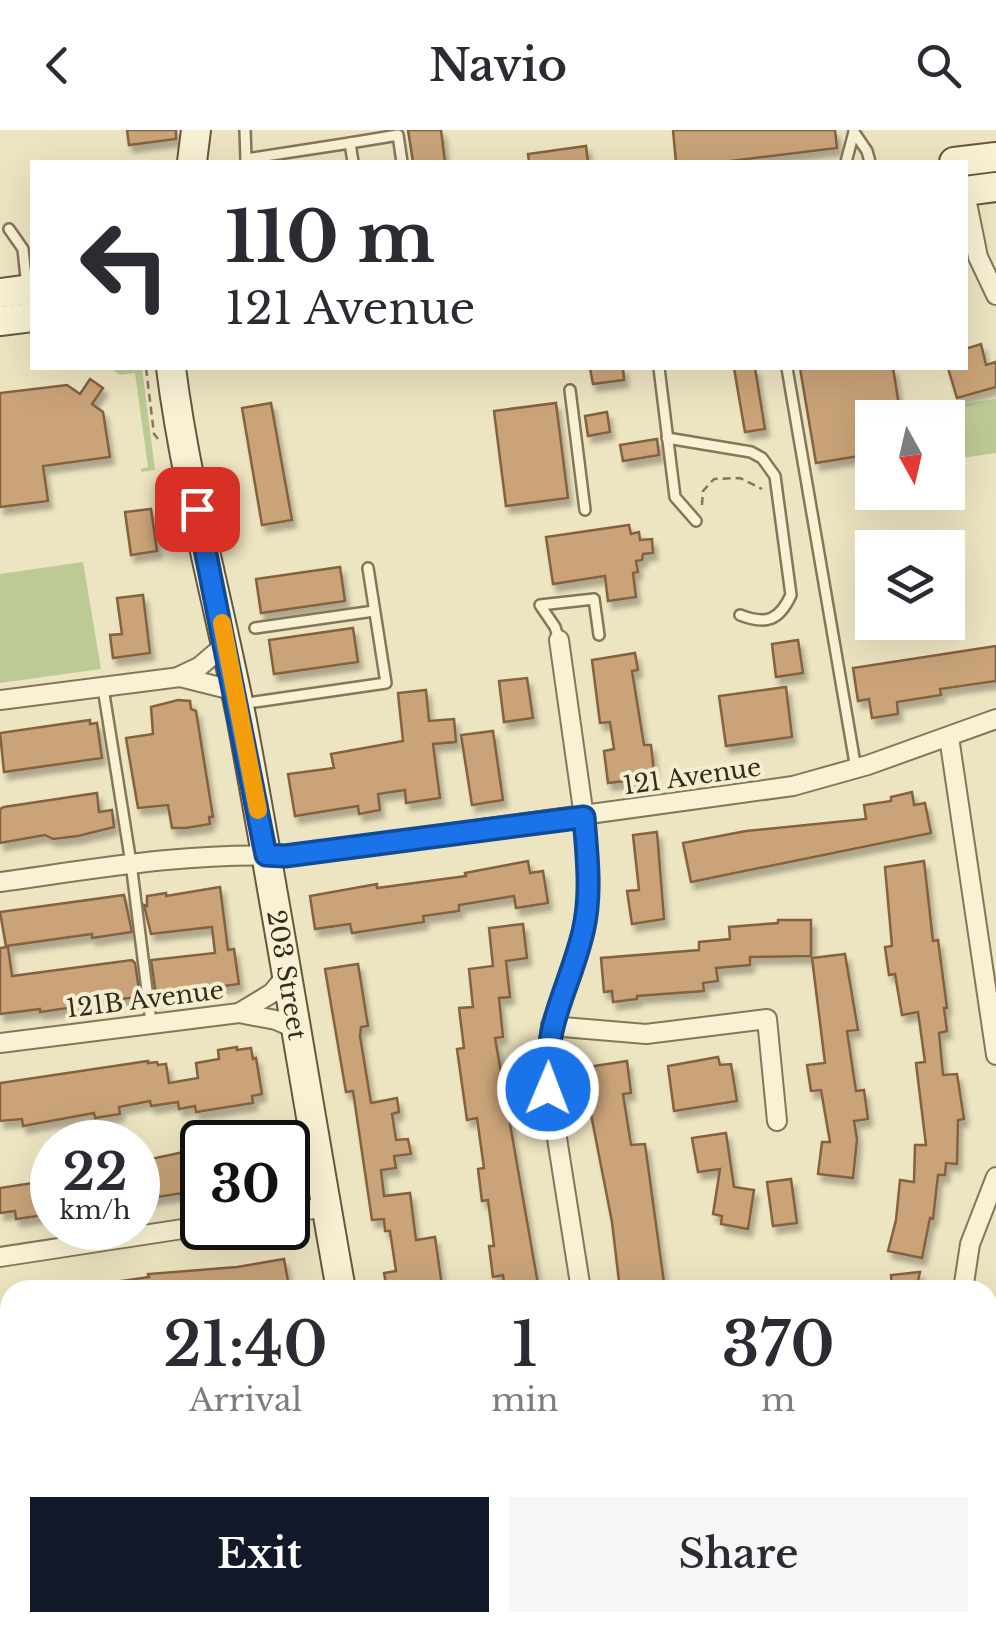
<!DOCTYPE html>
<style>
:root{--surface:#fff;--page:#f7f7f7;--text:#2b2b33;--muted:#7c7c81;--accent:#111827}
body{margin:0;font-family:"Libre Baskerville",serif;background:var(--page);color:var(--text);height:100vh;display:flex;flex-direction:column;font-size:38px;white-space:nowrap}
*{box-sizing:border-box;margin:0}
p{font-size:32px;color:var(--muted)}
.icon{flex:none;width:55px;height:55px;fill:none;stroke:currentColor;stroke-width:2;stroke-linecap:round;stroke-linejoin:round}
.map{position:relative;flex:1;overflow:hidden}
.sheet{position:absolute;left:0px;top:1150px;width:998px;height:352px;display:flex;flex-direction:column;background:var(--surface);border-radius:30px 30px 0 0;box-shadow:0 10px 40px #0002}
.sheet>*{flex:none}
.guide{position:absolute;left:30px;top:30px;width:938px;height:210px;border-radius:0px;box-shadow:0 10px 40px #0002;background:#fff;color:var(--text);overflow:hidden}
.needle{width:65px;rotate:172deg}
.fabs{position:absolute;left:855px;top:270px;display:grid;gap:20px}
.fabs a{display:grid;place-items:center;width:110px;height:110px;border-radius:0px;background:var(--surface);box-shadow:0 10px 40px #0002;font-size:50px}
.speed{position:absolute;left:30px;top:990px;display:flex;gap:20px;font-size:50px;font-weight:700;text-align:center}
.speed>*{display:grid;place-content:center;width:130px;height:130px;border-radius:50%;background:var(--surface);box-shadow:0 10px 40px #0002;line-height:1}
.speed small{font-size:25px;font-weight:400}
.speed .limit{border:5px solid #111;border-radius:15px;background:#fff;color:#111}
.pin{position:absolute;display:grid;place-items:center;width:85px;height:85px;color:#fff;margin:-42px;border-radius:20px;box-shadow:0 5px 15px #0006}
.me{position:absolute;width:110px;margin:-55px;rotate:1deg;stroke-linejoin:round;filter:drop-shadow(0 0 8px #0008)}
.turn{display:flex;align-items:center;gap:35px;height:210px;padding:0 30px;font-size:45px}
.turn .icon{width:130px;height:130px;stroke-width:2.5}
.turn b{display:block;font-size:70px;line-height:85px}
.eta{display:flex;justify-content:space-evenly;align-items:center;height:170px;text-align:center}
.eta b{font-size:60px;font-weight:600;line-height:70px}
.primary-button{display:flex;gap:20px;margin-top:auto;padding:20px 30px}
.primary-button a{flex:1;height:115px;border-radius:0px;background:var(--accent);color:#fff;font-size:40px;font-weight:600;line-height:115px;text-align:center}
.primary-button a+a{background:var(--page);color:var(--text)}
header{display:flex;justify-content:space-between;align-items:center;height:130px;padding:0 30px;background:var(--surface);font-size:45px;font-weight:600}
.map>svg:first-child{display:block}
</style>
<header><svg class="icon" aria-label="back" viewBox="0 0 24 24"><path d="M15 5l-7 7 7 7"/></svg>Navio<svg class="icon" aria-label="search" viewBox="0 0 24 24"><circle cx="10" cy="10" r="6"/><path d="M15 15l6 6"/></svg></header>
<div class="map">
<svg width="996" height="1501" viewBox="0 0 996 1501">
<defs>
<filter id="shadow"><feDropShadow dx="4" dy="7" stdDeviation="2.5" flood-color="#0004"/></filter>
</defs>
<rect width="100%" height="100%" fill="#ede4c1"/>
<g fill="#beca96">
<polygon points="110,238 142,238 155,340 141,342 141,339 148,337 135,243 120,245"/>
<polygon points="996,269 996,323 948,330 948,288 926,287 925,280"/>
<polygon points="83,432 101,539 0,553 0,444"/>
</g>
<g fill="#caa378" stroke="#846240" stroke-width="2.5" filter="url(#shadow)">
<polygon points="127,0 176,0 176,9 129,15"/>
<polygon points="408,0 441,0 445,32 413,32"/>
<polygon points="673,0 835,0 837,18 722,32 676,32"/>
<polygon points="586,16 588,32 529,32 528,24"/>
<polygon points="981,214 986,235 996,232 996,257 957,268 948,238 965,238 965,219"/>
<polygon points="590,238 623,238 624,250 593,254"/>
<polygon points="734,238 755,238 765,299 745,302"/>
<polygon points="800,238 893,238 901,288 872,288 872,324 816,333"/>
<polygon points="90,249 103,258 92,274 103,282 110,327 43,336 48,371 0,377 0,263 67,255 80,264"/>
<polygon points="271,273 292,390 262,395 242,278"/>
<polygon points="556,273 568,368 506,376 494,281"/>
<polygon points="607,282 610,302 588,306 585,286"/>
<polygon points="657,309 659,325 623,331 620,315"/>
<polygon points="151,379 157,421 131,425 125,382"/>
<polygon points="629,395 631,404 639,402 640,410 652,409 653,423 643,424 642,430 636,431 638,442 633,443 636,467 608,471 605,446 553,454 546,407"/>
<polygon points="340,437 345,471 261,483 256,449"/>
<polygon points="143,465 150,523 113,528 110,505 122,504 117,468"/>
<polygon points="353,498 358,532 274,544 269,510"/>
<polygon points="798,510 803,543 776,547 772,514"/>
<polygon points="996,516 996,551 940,559 941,565 897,572 898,584 872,588 869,569 858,571 853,538"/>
<polygon points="635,523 638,540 632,541 644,615 651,615 654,642 650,643 650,648 608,653 604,621 614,619 610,592 600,593 592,530"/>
<polygon points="527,548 533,588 504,592 499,551"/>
<polygon points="786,557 792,607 726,616 719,566"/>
<polygon points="426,560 429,591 454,589 456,612 433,614 440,668 406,673 405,660 378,664 380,680 359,684 358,676 295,686 288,644 334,638 331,624 403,611 398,563"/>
<polygon points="178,570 190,571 191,579 196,581 213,687 209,687 210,694 186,698 172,698 168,675 138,678 126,608 153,604 151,577"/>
<polygon points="90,590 90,594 97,593 102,628 4,642 0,603"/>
<polygon points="493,601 503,670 472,675 461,605"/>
<polygon points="912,662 914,675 925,673 931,703 691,752 683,713 746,701 866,689 864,675 891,671 891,667"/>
<polygon points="97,663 99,682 112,680 114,697 78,706 53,709 45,705 0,713 0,679 4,677"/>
<polygon points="657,702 664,789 632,794 627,761 639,760 633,705"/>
<polygon points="528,731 530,743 543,741 548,773 516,778 514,766 459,775 459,781 423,786 424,792 352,803 350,794 315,799 310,766 377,754 377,758 466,746 465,743"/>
<polygon points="924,731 933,811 938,810 947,878 944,878 947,901 939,903 943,945 957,944 964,989 958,990 957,1034 946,1033 945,1045 938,1045 933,1089 930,1088 922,1128 888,1121 896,1090 900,1050 914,1052 915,1015 926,1015 916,933 925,932 918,882 902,885 895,844 889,845 885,817 892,816 885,737"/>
<polygon points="220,757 228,820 234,819 239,854 156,865 151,830 215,823 212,797 151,804 144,775 147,776 147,766 166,763 166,766"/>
<polygon points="124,765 132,802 92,808 92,804 6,816 0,782"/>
<polygon points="778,790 811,790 811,826 750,827 750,835 716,838 718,851 703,853 704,861 637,866 637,869 613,872 612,861 604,862 601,828 699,820 699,812 730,809 729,797 778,793"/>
<polygon points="523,794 527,828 506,831 510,867 499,868 503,907 495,908 539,1160 505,1160 503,1145 493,1147 489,1116 494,1116 488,1070 482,1071 478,1039 484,1038 477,988 467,990 457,919 464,918 459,878 473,877 469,839 493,836 489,798"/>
<polygon points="8,817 12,846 132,830 135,833 140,867 82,873 82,876 40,882 40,879 0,884 0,818"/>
<polygon points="845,824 858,900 847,901 856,961 864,960 868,989 854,991 857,1009 853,1048 818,1044 822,1012 830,1012 821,960 811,961 807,935 825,933 812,828"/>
<polygon points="358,834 368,896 361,897 360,906 371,973 397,968 399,982 392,984 396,1010 408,1009 411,1024 394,1026 396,1038 381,1040 384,1066 410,1063 416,1110 435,1107 442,1156 387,1160 384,1143 396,1141 390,1101 385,1101 384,1089 372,1090 353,961 346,962 325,839"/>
<polygon points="237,917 237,920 251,918 253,929 256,928 262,964 252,966 253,973 196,982 195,976 179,979 178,972 151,976 150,971 119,977 120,984 95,988 94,983 23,996 22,989 0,991 0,953 148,931 148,933 157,932 158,935 166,934 169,953 198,948 196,933 219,929 218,920"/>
<polygon points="718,927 720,935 731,934 737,971 674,981 668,936"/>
<polygon points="627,931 631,963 623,964 631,1015 645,1014 665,1160 620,1160 612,1092 588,969 585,950 595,949 594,936"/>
<polygon points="726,1003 734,1057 754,1060 748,1099 721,1094 722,1086 713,1084 720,1039 698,1042 692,1008"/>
<polygon points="202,1018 202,1060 138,1070 138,1046 153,1044 151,1029"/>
<polygon points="791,1049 797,1093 773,1096 767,1052"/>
<polygon points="52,1050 52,1084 16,1089 15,1081 0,1083 0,1058"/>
<polygon points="284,1129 288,1151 240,1160 114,1160 114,1152 149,1147 148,1144 237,1137"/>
<polygon points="920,1142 916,1160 892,1160 891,1145"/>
</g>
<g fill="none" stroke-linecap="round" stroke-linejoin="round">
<g stroke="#867659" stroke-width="14">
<g id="lane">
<polyline points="245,0 246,29"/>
<polyline points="854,2 867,21 870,32"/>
<polyline points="246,32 246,29 350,13"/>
<polyline points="353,32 350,13 398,5 402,32"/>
<polyline points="846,32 854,2"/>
<polyline points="9,99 23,119 27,157"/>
<polyline points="659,238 675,367 696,391"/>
<polyline points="787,238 856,639"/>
<polyline points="570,260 585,380"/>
<path d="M667,308L751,322L762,328L775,346L791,465C779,491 766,495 740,485"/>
<polyline points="255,498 374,481"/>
<polyline points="559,510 555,497 540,475 594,469 599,505"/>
<polyline points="103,558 131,733 151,892"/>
<polyline points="241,574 386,553 368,438"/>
</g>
</g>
<g stroke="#867659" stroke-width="22">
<g id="street">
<polyline points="965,63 978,127 996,165"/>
<polyline points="559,510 584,687 589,756 582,804 551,896 547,945 581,1160"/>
<polyline points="180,546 199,537 226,514"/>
<polyline points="0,570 180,547 236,561"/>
<polyline points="949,607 996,925"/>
<path d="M0,752C94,739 189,722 285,726L793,656L868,635L996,589"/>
<polyline points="239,883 272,863 286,846"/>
<polyline points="551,896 646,904 767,889 777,991"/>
<polyline points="0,913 239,883 276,890 294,898"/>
<polyline points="288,1083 326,1077"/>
<polyline points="0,1127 202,1096"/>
<polyline points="963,1160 970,1114 996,1047"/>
<polyline points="988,1217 996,1216"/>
<polyline points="0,1353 10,1351"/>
<polyline points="148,1492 149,1501"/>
</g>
</g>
<g stroke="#67573d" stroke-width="32">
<g id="secondary">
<polyline points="192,32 196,0"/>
<polyline points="954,32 996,27"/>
<polyline points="965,61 996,57"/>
<polyline points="0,163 32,159"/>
<polyline points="0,191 32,187"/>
<path id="s1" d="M171,238C186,355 218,470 241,586C277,777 307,969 341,1160"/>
<polyline points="396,1492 397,1501"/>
</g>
</g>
<g stroke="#867659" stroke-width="2.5" stroke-dasharray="8 5" stroke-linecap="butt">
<polyline points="146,238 154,304 158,309"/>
<polyline points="702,375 703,361 714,349 740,348 762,359"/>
</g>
<use href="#lane" stroke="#f8f1d4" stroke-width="9"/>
<use href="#street" stroke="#f8f1d4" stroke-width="18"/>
<use href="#secondary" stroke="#f8f1d4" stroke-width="28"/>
</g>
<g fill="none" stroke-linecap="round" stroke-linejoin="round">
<g stroke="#114b97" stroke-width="25">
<path id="route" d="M197,379L266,725L285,726L584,687C587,726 592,764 583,802C568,864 544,890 548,959"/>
</g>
<use href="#route" stroke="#1a73e8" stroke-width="18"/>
<polyline stroke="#f59e0b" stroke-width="18" points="222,493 258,680"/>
</g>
<g text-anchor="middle" stroke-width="8" stroke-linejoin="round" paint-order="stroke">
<g font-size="25" fill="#362c1d" stroke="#f4eed1">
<text transform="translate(692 646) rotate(-8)" y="9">121 Avenue</text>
<text dy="9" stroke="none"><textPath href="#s1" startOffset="618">203 Street</textPath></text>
<text transform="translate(145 869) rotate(-7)" y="9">121B Avenue</text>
</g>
</g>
</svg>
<div class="fabs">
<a><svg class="needle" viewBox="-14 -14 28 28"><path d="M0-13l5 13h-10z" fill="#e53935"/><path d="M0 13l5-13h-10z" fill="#7c7c81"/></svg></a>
<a><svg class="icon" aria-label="layers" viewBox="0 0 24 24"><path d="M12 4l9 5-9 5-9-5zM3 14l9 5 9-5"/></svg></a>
</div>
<div class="speed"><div>22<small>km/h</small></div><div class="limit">30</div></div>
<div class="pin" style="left:197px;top:379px;background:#d93025"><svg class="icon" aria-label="arrive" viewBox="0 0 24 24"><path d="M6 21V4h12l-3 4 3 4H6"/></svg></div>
<svg class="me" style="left:548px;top:959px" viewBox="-20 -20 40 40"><circle r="17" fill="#1a73e8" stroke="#fff" stroke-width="3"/><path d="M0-11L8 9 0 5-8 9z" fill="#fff"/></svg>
<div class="guide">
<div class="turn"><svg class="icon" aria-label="left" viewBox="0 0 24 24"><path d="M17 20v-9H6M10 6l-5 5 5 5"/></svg><div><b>110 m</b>121 Avenue</div></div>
</div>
<section class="sheet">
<div class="eta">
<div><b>21:40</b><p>Arrival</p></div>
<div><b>1</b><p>min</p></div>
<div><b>370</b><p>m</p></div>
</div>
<div class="primary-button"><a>Exit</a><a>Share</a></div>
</section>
</div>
